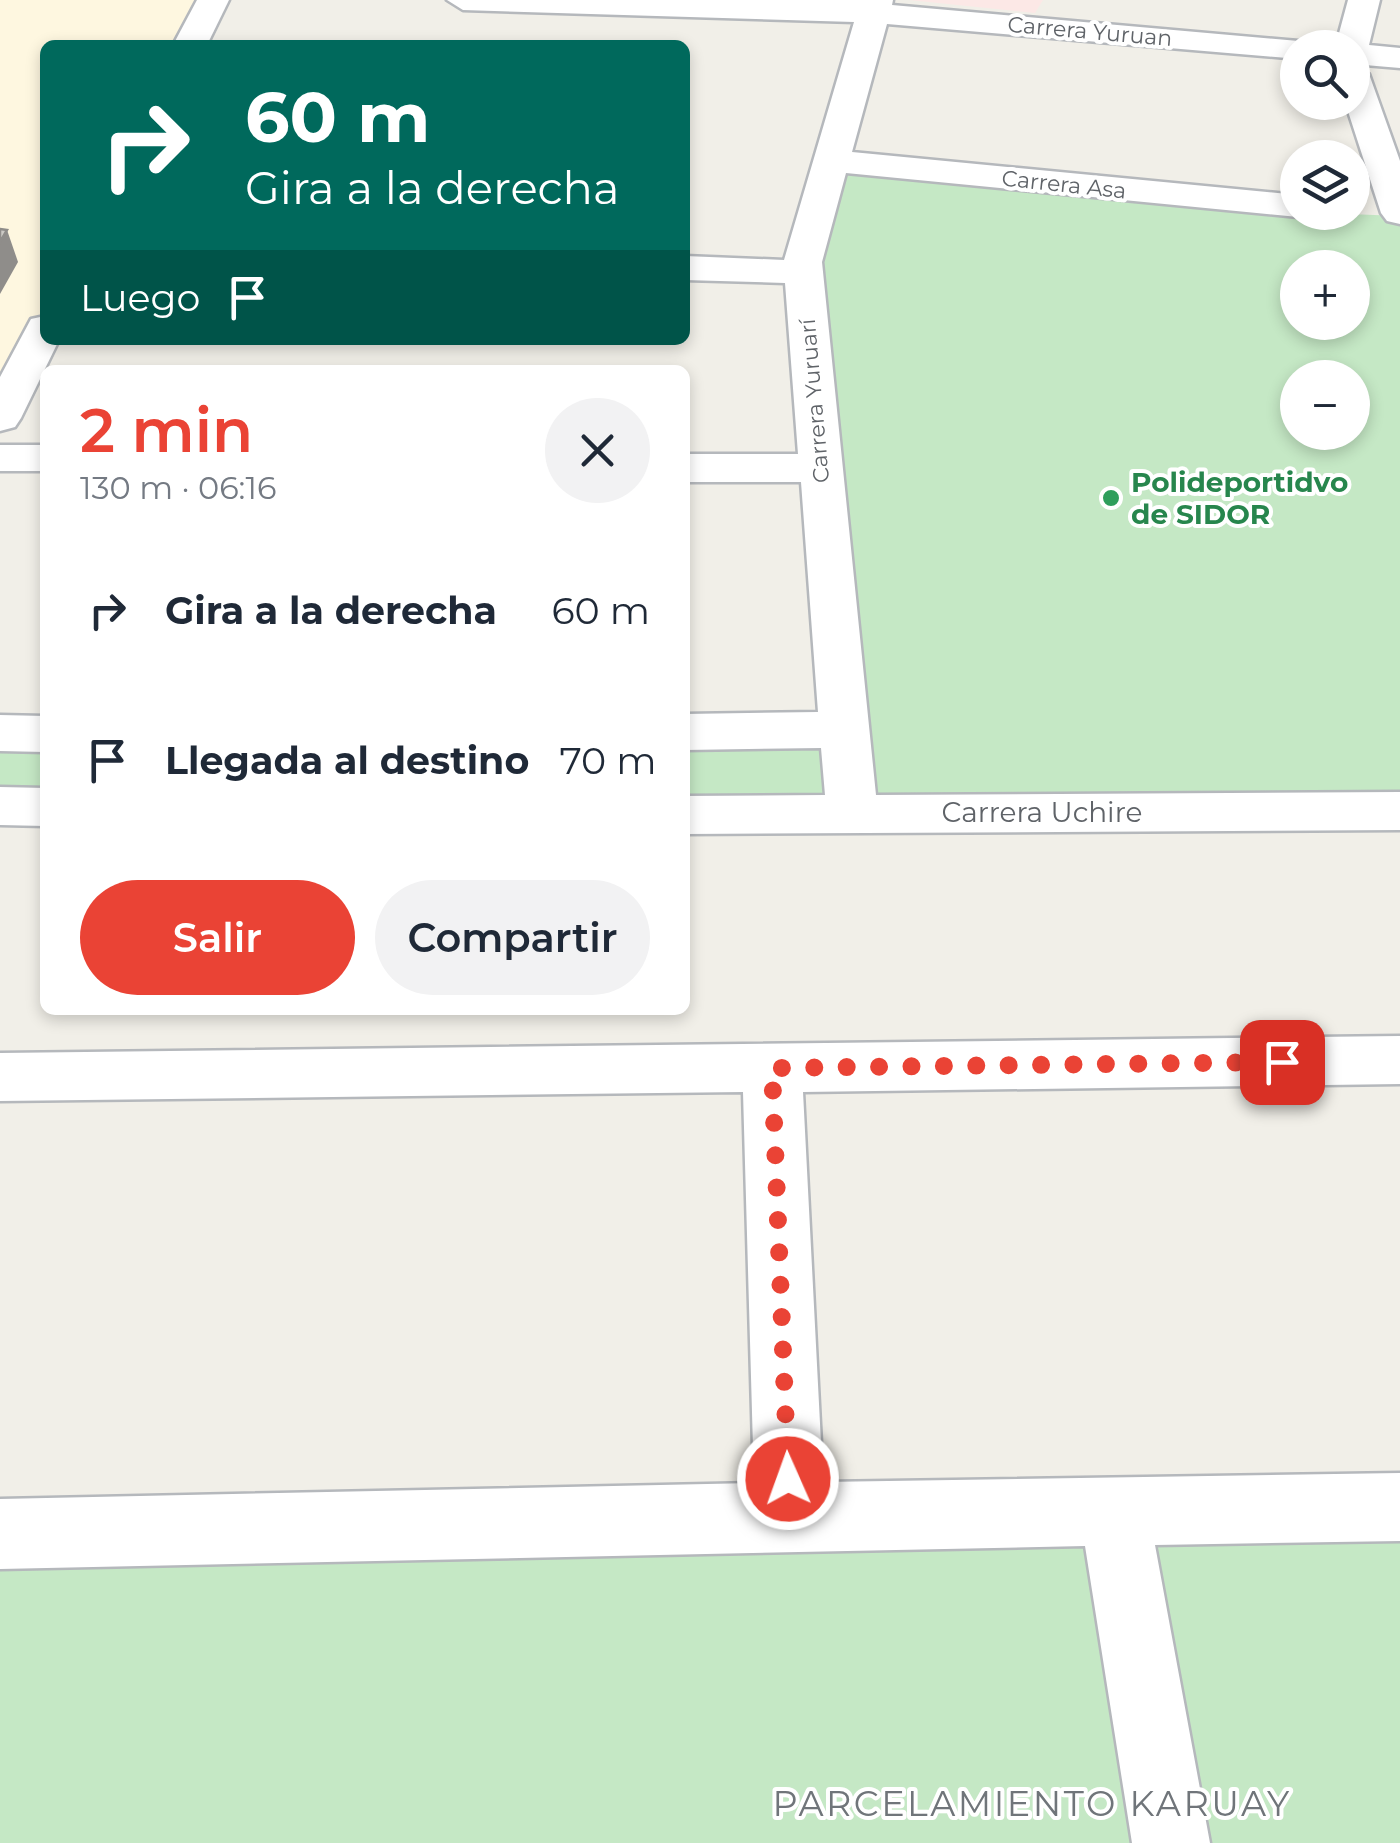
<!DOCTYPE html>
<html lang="es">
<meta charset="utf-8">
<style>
:root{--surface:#fff;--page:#f2f2f3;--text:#1f2937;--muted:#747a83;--accent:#ea4335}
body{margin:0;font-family:Montserrat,sans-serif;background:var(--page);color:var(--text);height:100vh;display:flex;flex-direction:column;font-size:38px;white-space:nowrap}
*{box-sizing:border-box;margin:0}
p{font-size:32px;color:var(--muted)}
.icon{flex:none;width:55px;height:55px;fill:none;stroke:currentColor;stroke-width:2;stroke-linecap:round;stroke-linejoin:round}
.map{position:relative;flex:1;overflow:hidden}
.drawer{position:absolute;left:40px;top:365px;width:650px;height:650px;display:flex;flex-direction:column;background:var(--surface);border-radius:15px;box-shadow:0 5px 15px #0003}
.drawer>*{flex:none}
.banner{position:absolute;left:40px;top:40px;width:650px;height:305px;border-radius:15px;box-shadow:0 5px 15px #0003;background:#00695c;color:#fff;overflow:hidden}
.buttons{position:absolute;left:1280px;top:30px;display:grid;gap:20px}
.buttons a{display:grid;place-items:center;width:90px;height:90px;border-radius:50%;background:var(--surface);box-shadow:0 5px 15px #0003;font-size:50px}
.pin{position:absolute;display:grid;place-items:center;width:85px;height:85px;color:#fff;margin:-42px;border-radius:20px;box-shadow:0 5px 15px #0006}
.me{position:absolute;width:110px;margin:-55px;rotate:358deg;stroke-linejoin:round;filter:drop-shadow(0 0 8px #0008)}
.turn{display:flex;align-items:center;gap:35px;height:210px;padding:0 40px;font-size:45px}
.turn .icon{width:130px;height:130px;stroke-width:2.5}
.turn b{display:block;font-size:70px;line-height:85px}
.then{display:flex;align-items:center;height:95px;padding:0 40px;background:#0003;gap:20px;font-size:38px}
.round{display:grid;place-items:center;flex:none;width:105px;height:105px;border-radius:52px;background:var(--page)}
.summary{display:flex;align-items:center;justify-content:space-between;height:170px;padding:0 40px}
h1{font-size:60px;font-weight:600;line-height:75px;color:var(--accent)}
.button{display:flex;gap:20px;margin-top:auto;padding:20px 40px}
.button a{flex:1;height:115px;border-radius:60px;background:var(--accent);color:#fff;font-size:40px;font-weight:600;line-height:115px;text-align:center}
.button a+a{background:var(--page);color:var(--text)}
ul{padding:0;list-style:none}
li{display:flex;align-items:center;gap:30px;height:150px;padding:0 40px}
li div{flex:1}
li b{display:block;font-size:38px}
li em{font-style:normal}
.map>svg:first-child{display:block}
</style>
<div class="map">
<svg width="1400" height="1843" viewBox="0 0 1400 1843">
<rect width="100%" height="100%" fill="#f1efe8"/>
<polygon fill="#fef7e0" points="0,0 213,0 190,45 45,45 45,328 0,418"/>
<polygon fill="#fce8e6" points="909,0 1043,0 1035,13"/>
<g fill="#c5e8c5" fill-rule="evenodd">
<path d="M831,161L1298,212L1400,216V808L685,815V732L844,730L809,342ZM1298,268H1352V322H1298ZM1298,378H1352V432H1298Z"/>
<polygon points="0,733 45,734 45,807 0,806"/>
<polygon points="1400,1507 1400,1843 0,1843 0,1537"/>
</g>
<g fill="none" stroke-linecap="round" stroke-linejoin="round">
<g stroke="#b5b8bc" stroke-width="5">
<g id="minor">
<polygon points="197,0 229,0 207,45 173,45"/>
<polygon points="447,0 893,0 892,5 1310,42 1314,48 1298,48 1298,59 887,24 852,152 1298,195 1298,212 1312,212 1298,217 846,173 822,262 876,795 1400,792 1400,830 685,834 685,796 825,795 821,748 685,750 685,714 818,712 801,482 685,482 685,454 798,454 785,283 685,280 685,256 784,260 854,22 463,10"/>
<polygon points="1348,0 1380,0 1369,45 1400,48 1400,68 1353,64 1369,74 1400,161 1400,224 1387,221 1381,213 1345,102 1352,102 1352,48 1335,48"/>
<polygon points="45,316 45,340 59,340 21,418 15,427 0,431 0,377 31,319"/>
<rect x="0" y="445" width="45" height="26"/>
<polygon points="0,715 45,716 45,752 0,751"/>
<polygon points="0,787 45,788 45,826 0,825"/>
<polygon points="1400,1036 1400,1084 803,1092 823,1482 1400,1473 1400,1541 1155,1545 1210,1843 1132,1843 1085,1546 0,1569 0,1499 754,1483 743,1092 0,1101 0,1053"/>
</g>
</g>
<use href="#minor" fill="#fff" fill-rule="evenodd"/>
</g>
<polygon fill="#8f8d8a" points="7,230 18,262 0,294 0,242"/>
<polygon fill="#cccac5" stroke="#8f8d8a" stroke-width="2.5" points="0,229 7,230 0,242"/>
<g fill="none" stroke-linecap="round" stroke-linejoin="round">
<polyline stroke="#ea4335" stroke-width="18" stroke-dasharray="0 32.4" points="788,1479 772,1068 1282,1062"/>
</g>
<circle fill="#2e9e5b" stroke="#fff" stroke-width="4" cx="1111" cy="498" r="10"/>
<g text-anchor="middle" stroke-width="8" stroke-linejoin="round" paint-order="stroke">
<g font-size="22" fill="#5f6368" stroke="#fff">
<text transform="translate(1090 31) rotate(5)" y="8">Carrera Yuruan</text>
<text transform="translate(1064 184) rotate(6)" y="8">Carrera Asa</text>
<text transform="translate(814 401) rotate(-95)" y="8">Carrera Yuruarí</text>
</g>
<g font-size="28" font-weight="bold" fill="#27864d" stroke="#fff" text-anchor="start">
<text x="1131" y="492">Polideportidvo<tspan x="1131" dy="32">de SIDOR</tspan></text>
</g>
<g font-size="28" fill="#5f6368" stroke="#fff">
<text x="1042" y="822">Carrera Uchire</text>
</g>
<g font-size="35" letter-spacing="2.5" fill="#70757a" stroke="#fff">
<text x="1032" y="1816">PARCELAMIENTO KARUAY</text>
</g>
</g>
</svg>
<div class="buttons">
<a><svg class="icon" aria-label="search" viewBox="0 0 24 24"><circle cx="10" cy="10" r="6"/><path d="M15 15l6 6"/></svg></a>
<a><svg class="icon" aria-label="layers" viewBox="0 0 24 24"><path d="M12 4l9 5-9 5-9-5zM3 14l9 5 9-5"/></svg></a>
<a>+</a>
<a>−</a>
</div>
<div class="pin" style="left:1282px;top:1062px;background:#d93025"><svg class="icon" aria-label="arrive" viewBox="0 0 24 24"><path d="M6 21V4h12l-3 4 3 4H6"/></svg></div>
<svg class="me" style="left:788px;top:1479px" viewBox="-20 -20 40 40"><circle r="17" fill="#ea4335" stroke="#fff" stroke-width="3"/><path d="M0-11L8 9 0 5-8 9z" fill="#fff"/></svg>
<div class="banner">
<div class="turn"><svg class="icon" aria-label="right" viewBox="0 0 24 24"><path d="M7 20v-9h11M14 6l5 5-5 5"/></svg><div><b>60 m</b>Gira a la derecha</div></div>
<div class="then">Luego<svg class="icon" aria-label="arrive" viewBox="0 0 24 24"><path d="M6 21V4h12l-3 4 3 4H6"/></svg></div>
</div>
<section class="drawer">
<div class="summary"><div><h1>2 min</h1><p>130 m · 06:16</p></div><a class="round"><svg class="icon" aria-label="close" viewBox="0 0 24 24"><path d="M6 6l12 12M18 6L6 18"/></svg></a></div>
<ul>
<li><svg class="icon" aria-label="right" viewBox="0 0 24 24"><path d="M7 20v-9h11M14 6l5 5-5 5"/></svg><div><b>Gira a la derecha</b></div><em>60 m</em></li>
<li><svg class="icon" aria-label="arrive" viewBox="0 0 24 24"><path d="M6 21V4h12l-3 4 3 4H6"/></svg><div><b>Llegada al destino</b></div><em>70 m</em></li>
</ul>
<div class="button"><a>Salir</a><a>Compartir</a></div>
</section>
</div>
